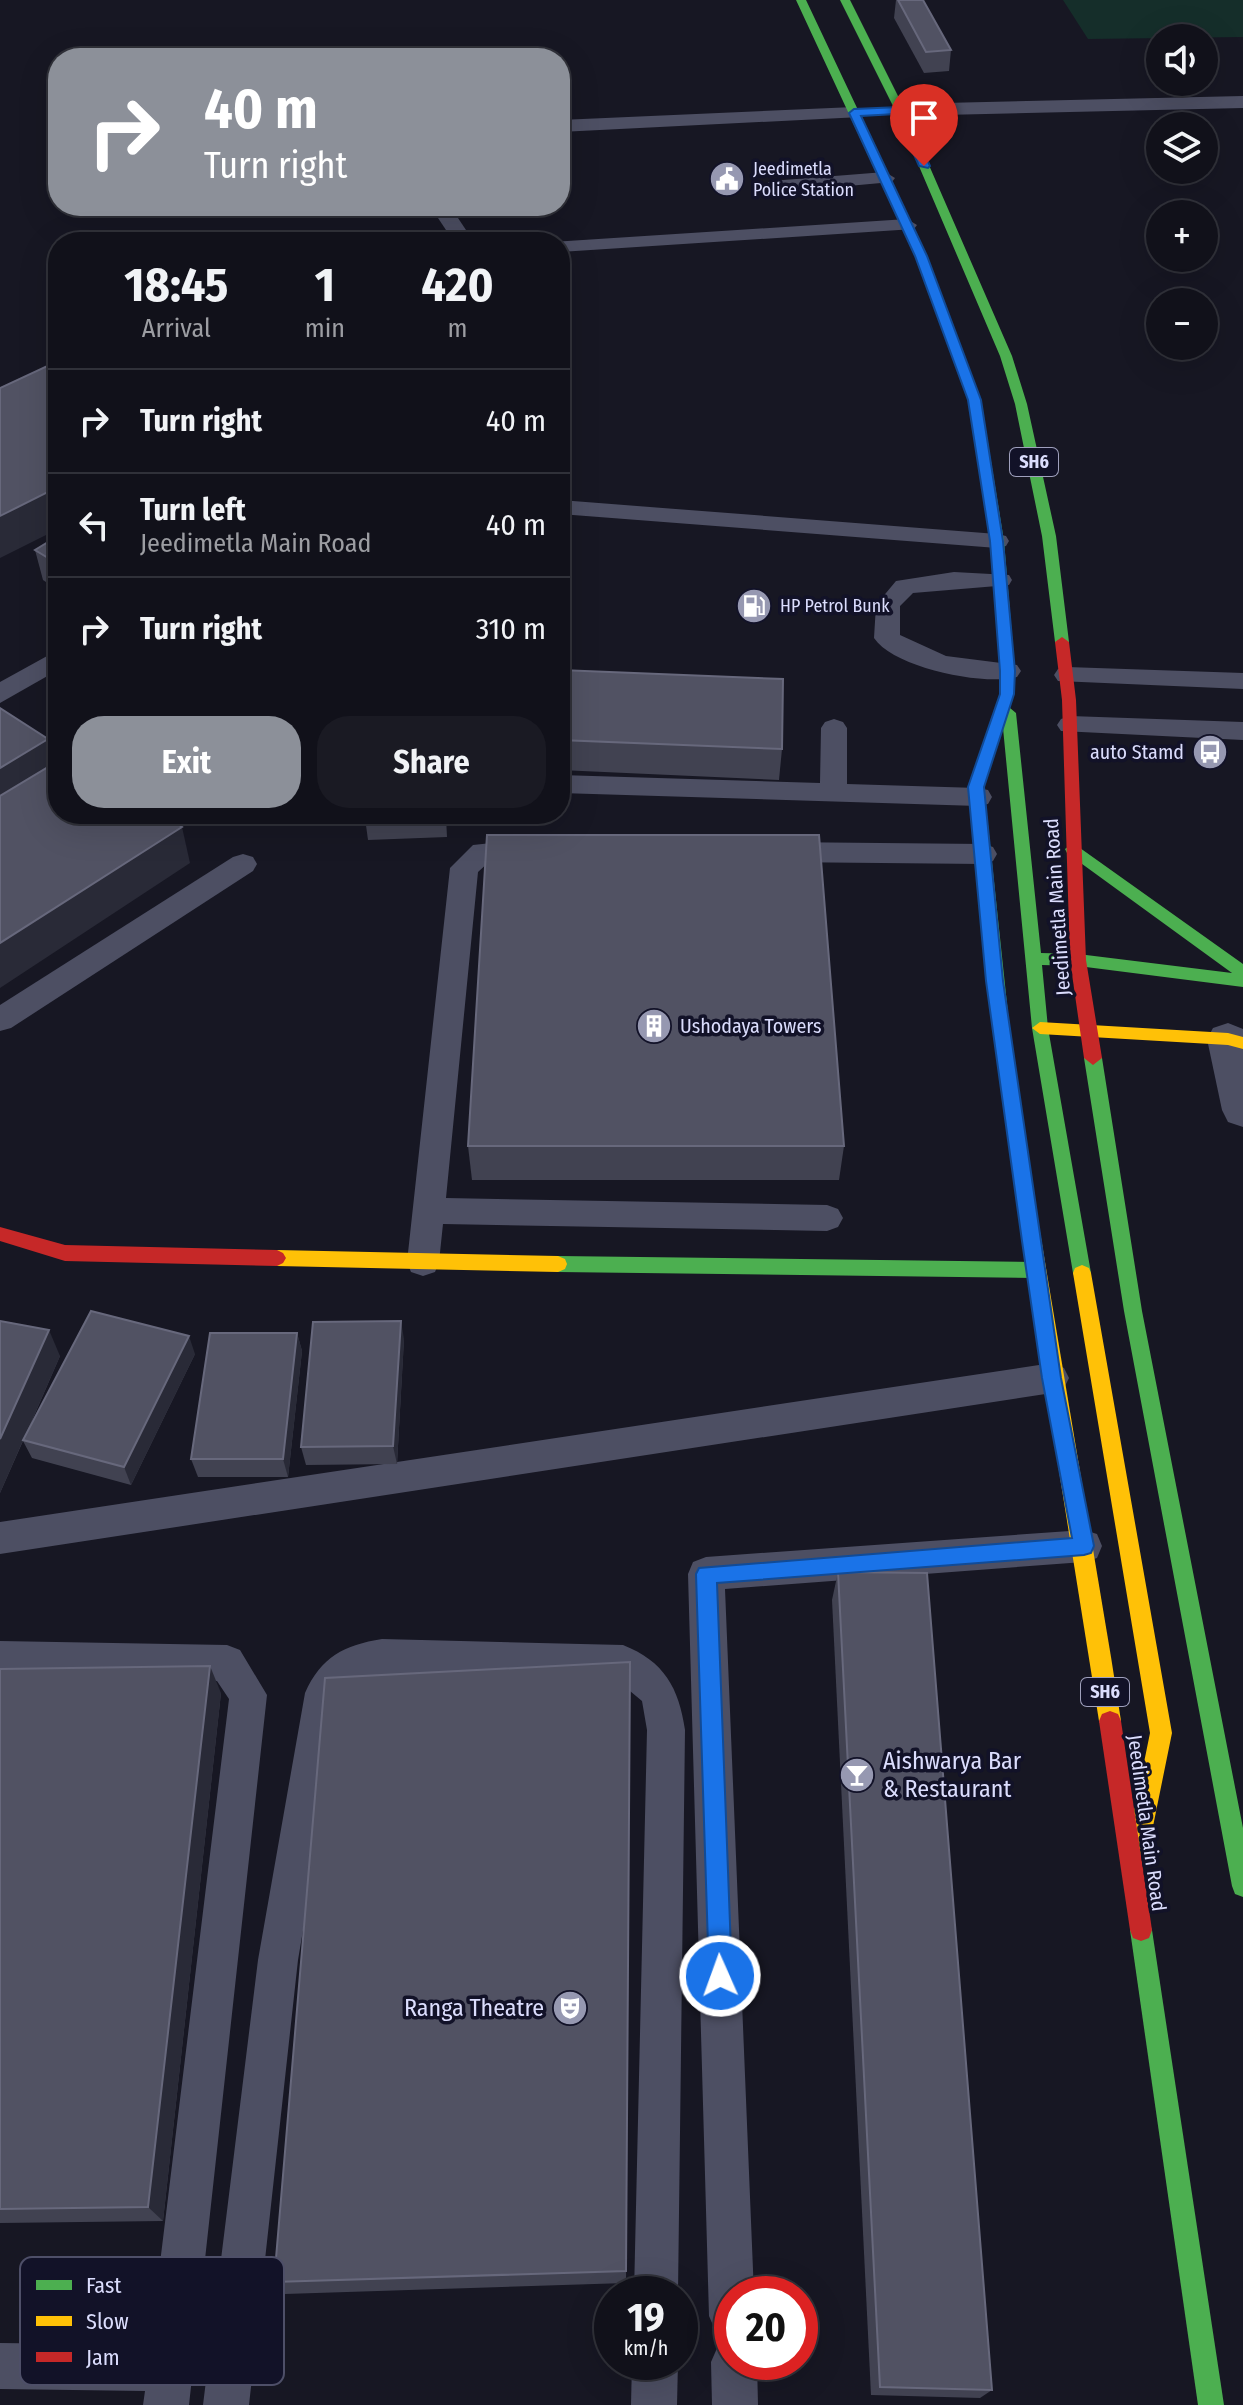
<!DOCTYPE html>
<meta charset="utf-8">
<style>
:root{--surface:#11111a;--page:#1a1a23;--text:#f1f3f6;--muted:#9c9da2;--line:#303139;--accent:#8c9099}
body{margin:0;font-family:"Fira Sans Condensed",sans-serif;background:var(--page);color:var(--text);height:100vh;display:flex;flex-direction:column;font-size:30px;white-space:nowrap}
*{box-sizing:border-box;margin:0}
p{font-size:26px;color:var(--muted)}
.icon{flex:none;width:44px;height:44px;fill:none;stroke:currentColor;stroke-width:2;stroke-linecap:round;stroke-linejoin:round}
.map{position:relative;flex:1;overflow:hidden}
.side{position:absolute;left:48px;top:232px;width:522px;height:592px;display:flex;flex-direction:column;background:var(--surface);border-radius:32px;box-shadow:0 8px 32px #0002,0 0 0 2px var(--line)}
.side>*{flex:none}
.top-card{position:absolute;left:48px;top:48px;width:522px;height:168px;border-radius:32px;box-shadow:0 8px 32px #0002,0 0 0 2px var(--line);background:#8c9099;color:#fff;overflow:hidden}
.controls{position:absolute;left:1146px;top:24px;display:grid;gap:16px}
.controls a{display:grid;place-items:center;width:72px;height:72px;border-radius:50%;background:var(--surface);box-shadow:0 8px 32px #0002,0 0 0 2px var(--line);font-size:40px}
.speed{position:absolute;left:594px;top:2276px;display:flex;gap:16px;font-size:40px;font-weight:700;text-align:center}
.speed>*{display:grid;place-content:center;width:104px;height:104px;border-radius:50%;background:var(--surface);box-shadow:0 8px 32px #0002,0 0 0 2px var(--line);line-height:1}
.speed small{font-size:20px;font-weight:400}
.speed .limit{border:12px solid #d22;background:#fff;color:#111}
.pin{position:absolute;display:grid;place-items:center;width:68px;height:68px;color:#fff;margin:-82px -34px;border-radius:50% 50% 50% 0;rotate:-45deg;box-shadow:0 0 8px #0007}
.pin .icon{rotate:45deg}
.me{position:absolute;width:88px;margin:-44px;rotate:358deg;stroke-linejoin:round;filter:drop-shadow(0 0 6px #0008)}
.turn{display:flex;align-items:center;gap:28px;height:168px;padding:0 24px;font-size:36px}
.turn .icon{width:104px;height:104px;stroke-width:2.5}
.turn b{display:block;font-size:56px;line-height:68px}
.eta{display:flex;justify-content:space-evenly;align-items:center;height:136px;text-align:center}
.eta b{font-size:48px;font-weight:700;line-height:56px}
.cta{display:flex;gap:16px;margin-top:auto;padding:16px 24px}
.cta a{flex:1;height:92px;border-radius:32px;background:var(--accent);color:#fff;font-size:32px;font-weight:700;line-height:92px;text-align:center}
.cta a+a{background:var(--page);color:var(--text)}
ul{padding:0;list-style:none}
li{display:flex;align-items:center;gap:24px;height:104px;padding:0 24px;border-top:2px solid var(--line)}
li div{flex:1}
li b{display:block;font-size:30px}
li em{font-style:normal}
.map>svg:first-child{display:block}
</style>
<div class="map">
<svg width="1243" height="2405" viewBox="0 0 1243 2405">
<rect width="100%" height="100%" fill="#171723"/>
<polygon fill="#152e2a" points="1063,0 1243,0 1243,37 1088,39"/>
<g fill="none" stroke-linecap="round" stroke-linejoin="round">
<g fill="#4d4f63" fill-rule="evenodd">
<polygon points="1243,96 1243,108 900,116 890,110 900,104"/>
<polygon points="854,107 864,113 861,117 560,132 560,120"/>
<polygon points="885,172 895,178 892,182 771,193 761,187 771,181"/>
<polygon points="430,206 450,206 474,242 454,242"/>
<polygon points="907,219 917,225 914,229 560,252 560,242 552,242"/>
<polygon points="560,500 997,534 1006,536 1009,541 1006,546 997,548 560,514"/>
<path d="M954,572L1009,575L1012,580L1009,585L913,593L900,606V635L946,656L1017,665L1021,671L1017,677C984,686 894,668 874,638L876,605L896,581Z"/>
<polygon points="58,650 58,670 0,703 0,682"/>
<polygon points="1067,667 1243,673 1243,689 1058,681 1054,675 1058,669"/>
<polygon points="1070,716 1243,722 1243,740 1061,731 1057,725 1061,719"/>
<polygon points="834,719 843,722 847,728 847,784 978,788 988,790 992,797 988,804 978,806 560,793 560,775 820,783 821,728 825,722"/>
<polygon points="528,839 538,842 542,849 538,856 490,861 478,872 446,1198 827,1205 838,1209 843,1218 838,1227 827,1231 443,1224 439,1262 435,1272 423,1276 411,1272 407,1262 450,868 473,845"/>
<polygon points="778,842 983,844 993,847 997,854 993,861 983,864 778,862 768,859 764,852 768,845"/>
<polygon points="243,854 253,857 257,864 253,871 11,1028 0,1031 0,1005 233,857"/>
<polygon points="1052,1363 1064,1368 1069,1378 1064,1388 1052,1393 0,1554 0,1522"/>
<polygon points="1084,1530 1097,1534 1102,1546 1097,1558 1084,1562 725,1589 754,2294 732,2294 732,2339 716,2332 709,2316 688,1574 693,1562 706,1557"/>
<path d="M382,1639L623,1645C664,1661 679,1688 685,1730L678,2294H634L647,1730L642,1701L618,1681L382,1675L359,1679L342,1698L298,1960L249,2405H203L258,1960L305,1693C321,1657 344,1645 382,1639Z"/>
<polygon points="0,1641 227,1645 240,1650 267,1695 189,2405 143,2405 145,2391 0,2389 0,2343 150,2345 229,1699 217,1681 0,1677"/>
<polygon points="732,2340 732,2362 757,2362 758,2405 712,2405 711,2362 718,2346"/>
<polygon points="632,2362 678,2362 677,2405 631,2405"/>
</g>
<polygon fill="#4d4f63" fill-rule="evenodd" points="1228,1023 1243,1029 1243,1127 1228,1122 1222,1110 1207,1039 1213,1028"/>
<g fill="#4caf50" fill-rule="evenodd">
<polygon points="796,0 806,0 927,256 981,400 1004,541 1015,671 1014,694 1010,708 1016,713 1041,953 1078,954 1232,973 1067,853 1065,849 1073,843 1243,964 1243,987 1078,966 1042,965 1048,1028 1091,1273 1089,1278 1075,1278 1073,1273 1032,1028 1003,728 984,787 1008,1013 1000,1019 992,1013 968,787 1000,694 1001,671 990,541 969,400 915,256"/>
<polygon points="840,0 850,0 905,110 1012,356 1027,404 1056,536 1069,642 1067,645 1057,645 1055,642 1042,536 1015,404 1000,356 895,110"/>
<polygon points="1093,1051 1102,1058 1142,1311 1243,1828 1243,1897 1235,1894 1232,1886 1124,1311 1084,1058"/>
<polygon points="558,1256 1036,1262 1043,1265 1045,1270 1043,1275 1036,1278 558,1272 551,1269 549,1264 551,1259"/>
<polygon points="1141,1919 1149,1922 1152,1930 1224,2405 1198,2405 1130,1930 1133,1922"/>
</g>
<g fill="#ffc107" fill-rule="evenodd">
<polygon points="1040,1022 1228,1033 1243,1037 1243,1049 1228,1045 1040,1034 1032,1028"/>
<polygon points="1028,1207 1034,1209 1037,1214 1111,1657 1121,1721 1118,1728 1110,1731 1102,1728 1099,1721 1028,1277 1019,1214 1022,1209"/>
<polygon points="277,1250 558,1256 565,1259 567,1264 565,1269 558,1272 277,1266 271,1263 268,1258 271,1253"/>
<polygon points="1082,1265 1089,1268 1091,1273 1172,1733 1149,1846 1146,1854 1138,1857 1130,1854 1127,1846 1150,1733 1073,1273 1075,1268"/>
</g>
<g fill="#c62828" fill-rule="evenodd">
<polygon points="1062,637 1069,642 1076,700 1086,960 1102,1058 1093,1065 1084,1058 1070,960 1062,700 1055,642"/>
<polygon points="1000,1007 1008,1013 1037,1214 1034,1219 1022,1219 1019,1214 992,1013"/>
<polygon points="0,1227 65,1245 277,1250 283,1253 286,1258 283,1263 277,1266 65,1261 0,1241"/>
<polygon points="1110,1711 1118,1714 1121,1721 1152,1930 1149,1938 1141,1941 1133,1938 1130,1930 1099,1721 1102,1714"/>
</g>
</g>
<g fill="#414251">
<polygon points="896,0 923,0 951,50 949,71 924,73 894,18"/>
<polygon points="58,536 58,590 43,580 35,550"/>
<polygon points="560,670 782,749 779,780 560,770"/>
<polygon points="447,814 447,837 368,840 365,818"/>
<polygon points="468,1146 844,1146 839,1180 472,1180"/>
<polygon points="0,1321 60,1356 27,1432 195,1354 131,1485 32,1458 23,1441 0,1493"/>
<polygon points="297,1333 302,1351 288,1477 198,1477 191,1459"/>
<polygon points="404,1339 397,1464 306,1465 301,1447"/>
<polygon points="838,1572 992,2390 980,2398 871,2395 832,1600"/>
<polygon points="630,1662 626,2283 285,2294 274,2282"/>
<polygon points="0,1669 221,1693 163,2221 0,2223"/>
</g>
<g fill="#292a37">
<polygon points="58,487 58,529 0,558 0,516"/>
<polygon points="48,739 57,769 0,804 0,768"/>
<polygon points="152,814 195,814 158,837"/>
<polygon points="445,814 447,814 447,837"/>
<polygon points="182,827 190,863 0,988 0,943"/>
<polygon points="401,1321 404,1339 397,1464 393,1446"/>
<polygon points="49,1330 60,1356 0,1493 0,1439"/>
<polygon points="297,1333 302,1351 288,1477 283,1459"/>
<polygon points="189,1336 195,1354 131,1485 124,1467"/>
<polygon points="210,1666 221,1693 163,2221 148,2207"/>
</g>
<g fill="#515263" stroke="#67687c" stroke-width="2">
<polygon points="898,0 923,0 951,50 926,52"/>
<polygon points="58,361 58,487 0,516 0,388"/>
<polygon points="58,536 58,564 35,550"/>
<polygon points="560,670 783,679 782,749 560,740"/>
<polygon points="0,708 48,739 0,768"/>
<polygon points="58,761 58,814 165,814 182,827 0,943 0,796"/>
<polygon points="365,814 445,814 445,816 365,818"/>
<polygon points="487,835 819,835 844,1146 468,1146"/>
<polygon points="91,1311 189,1336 124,1467 23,1440"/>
<polygon points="0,1321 49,1330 0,1439"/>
<polygon points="401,1321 393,1446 301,1447 313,1322"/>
<polygon points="210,1333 297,1333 283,1459 191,1459"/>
<polygon points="838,1572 927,1573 992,2390 880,2387"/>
<polygon points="630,1662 626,2271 274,2282 325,1678"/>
<polygon points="210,1666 148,2207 0,2209 0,1669"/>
</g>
<polygon fill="#1a73e8" stroke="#114b97" stroke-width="2" points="900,107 906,110 930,166 928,168 919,166 896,114 861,116 927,256 981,400 1003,541 1015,671 1014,694 984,787 1003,981 1041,1241 1061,1378 1094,1546 1091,1553 1084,1555 717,1583 732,1976 728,1985 720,1988 712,1985 709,1976 696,1574 699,1568 1072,1538 1042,1378 1022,1241 986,981 968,787 1000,694 1000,671 990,541 968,400 915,256 849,113 854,109"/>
<defs>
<g id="civic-disc" transform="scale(1.8)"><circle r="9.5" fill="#9698b1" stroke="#121228"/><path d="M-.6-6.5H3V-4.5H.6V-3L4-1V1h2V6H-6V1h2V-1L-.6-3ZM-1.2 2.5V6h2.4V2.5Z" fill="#fff"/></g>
<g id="fuel-disc" transform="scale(1.8)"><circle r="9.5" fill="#9698b1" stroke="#121228"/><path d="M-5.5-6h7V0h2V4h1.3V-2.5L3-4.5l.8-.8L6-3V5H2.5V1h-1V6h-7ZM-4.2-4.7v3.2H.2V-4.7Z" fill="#fff"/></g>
<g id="bus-disc" transform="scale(1.8)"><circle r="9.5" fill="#9698b1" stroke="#121228"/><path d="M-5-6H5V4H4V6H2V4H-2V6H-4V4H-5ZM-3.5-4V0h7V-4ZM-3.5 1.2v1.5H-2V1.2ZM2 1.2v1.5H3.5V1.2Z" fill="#fff"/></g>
<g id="building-disc" transform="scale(1.8)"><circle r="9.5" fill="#9698b1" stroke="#121228"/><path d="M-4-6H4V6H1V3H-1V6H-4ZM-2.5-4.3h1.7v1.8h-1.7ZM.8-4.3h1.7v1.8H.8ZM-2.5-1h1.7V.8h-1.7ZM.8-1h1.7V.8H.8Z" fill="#fff"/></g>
<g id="bar-disc" transform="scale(1.8)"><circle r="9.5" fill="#9698b1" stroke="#121228"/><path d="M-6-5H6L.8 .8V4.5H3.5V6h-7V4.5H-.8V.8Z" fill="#fff"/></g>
<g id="theatre-disc" transform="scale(1.8)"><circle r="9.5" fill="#9698b1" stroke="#121228"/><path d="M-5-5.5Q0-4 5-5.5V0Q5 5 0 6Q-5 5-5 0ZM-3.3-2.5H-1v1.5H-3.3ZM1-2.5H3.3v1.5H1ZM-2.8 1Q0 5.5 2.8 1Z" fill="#fff"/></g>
</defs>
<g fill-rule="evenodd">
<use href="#civic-disc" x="727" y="179"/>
<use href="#fuel-disc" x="754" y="606"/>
<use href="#bus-disc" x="1210" y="752"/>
<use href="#building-disc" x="654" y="1026"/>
<use href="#bar-disc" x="857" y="1775"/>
<use href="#theatre-disc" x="570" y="2008"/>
</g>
<g text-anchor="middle" stroke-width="7" stroke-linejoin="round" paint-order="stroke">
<g font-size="18" fill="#dbddfd" stroke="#121228" text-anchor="start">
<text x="753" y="175">Jeedimetla<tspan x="753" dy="21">Police Station</tspan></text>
<text x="780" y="612">HP Petrol Bunk</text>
</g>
<g fill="#121228" stroke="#9fa0bd" stroke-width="2">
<rect x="1010" y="448" width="48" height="28" rx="6"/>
<rect x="1081" y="1678" width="48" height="28" rx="6"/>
</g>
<g font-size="18" font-weight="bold" fill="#dbddfd">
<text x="1034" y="468">SH6</text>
<text x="1105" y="1698">SH6</text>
</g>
<g font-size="20" fill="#dbddfd" stroke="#121228" text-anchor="end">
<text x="1184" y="759">auto Stamd</text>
<text x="680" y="1033" text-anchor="start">Ushodaya Towers</text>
</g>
<g font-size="20" fill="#dbddfd" stroke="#121228">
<text transform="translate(1057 907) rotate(-94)" y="7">Jeedimetla Main Road</text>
<text transform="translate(1147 1823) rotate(82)" y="7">Jeedimetla Main Road</text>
</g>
<g font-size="24" fill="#dbddfd" stroke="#121228" text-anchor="start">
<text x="883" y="1769">Aishwarya Bar<tspan x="883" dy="28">&amp; Restaurant</tspan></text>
<text x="544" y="2016" text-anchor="end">Ranga Theatre</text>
</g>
</g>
<rect x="20" y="2257" width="264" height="128" rx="12" fill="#121228" stroke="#4e4f68" stroke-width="2"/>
<rect x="36" y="2280" width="36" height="10" fill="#4caf50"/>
<rect x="36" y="2316" width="36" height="10" fill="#ffc107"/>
<rect x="36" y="2352" width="36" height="10" fill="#c62828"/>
<g font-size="22" fill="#dbddfd">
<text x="86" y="2293">Fast</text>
<text x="86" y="2329">Slow</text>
<text x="86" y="2365">Jam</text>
</g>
</svg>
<div class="controls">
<a><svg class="icon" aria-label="sound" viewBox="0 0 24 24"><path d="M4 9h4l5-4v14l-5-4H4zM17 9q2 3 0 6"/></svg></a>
<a><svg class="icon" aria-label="layers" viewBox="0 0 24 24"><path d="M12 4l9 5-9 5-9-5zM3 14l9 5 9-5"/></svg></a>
<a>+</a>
<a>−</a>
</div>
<div class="speed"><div>19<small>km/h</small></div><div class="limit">20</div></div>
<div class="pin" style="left:924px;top:166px;background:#d93025"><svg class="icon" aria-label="arrive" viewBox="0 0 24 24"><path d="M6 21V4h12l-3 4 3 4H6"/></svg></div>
<svg class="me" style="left:720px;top:1976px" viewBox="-20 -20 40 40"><circle r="17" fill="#1a73e8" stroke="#fff" stroke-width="3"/><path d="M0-11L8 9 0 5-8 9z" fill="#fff"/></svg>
<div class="top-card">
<div class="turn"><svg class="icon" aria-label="right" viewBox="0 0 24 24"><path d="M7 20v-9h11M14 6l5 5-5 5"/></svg><div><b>40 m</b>Turn right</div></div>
</div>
<section class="side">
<div class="eta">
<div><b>18:45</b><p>Arrival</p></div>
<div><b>1</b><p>min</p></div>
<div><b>420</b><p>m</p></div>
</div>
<ul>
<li><svg class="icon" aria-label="right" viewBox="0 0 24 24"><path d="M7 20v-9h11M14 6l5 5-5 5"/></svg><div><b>Turn right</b></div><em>40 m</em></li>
<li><svg class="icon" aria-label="left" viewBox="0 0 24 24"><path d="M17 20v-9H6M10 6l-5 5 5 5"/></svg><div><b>Turn left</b><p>Jeedimetla Main Road</p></div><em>40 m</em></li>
<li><svg class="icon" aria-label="right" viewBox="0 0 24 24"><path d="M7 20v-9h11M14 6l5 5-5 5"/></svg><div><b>Turn right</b></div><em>310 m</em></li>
</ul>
<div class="cta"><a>Exit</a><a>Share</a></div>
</section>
</div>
